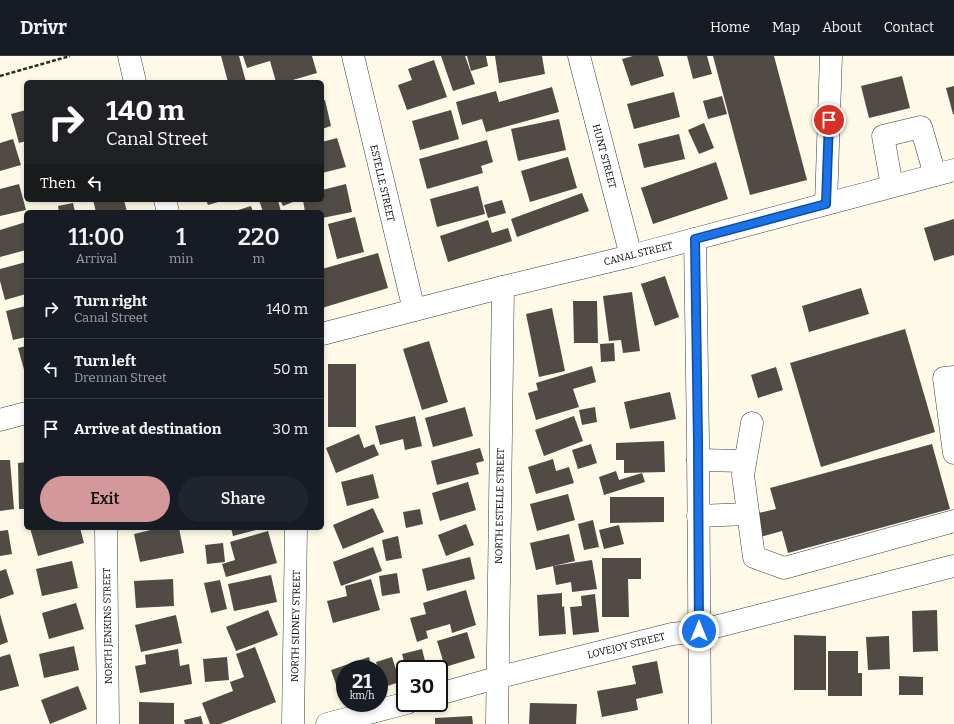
<!DOCTYPE html>
<style>
:root{--surface:#171b24;--page:#20242c;--text:#f1f3f6;--muted:#9ea1a6;--line:#363941;--accent:#d5989a}
body{margin:0;font-family:Bitter,serif;background:var(--page);color:var(--text);height:100vh;display:flex;flex-direction:column;font-size:15px;white-space:nowrap}
*{box-sizing:border-box;margin:0}
p{font-size:13px;color:var(--muted)}
.icon{flex:none;width:22px;height:22px;fill:none;stroke:currentColor;stroke-width:2;stroke-linecap:round;stroke-linejoin:round}
.map{position:relative;flex:1;overflow:hidden}
.sheet{position:absolute;left:24px;top:154px;width:300px;height:320px;display:flex;flex-direction:column;background:var(--surface);border-radius:6px;box-shadow:0 2px 6px #0003}
.sheet>*{flex:none}
.top-card{position:absolute;left:24px;top:24px;width:300px;height:122px;border-radius:6px;box-shadow:0 2px 6px #0003;background:#202124;color:#fff;overflow:hidden}
.speed{position:absolute;left:336px;top:604px;display:flex;gap:8px;font-size:20px;font-weight:700;text-align:center}
.speed>*{display:grid;place-content:center;width:52px;height:52px;border-radius:50%;background:var(--surface);box-shadow:0 2px 6px #0003;line-height:1}
.speed small{font-size:10px;font-weight:400}
.speed .limit{border:2px solid #111;border-radius:6px;background:#fff;color:#111}
.pin{position:absolute;display:grid;place-items:center;width:34px;height:34px;color:#fff;margin:-17px;border:2px solid #fff;border-radius:50%;box-shadow:0 1px 4px #0007}
.me{position:absolute;width:44px;margin:-22px;rotate:0deg;stroke-linejoin:round;filter:drop-shadow(0 0 3px #0008)}
.turn{display:flex;align-items:center;gap:14px;height:84px;padding:0 16px;font-size:18px}
.turn .icon{width:52px;height:52px;stroke-width:2.5}
.turn b{display:block;font-size:28px;line-height:34px}
.then{display:flex;align-items:center;height:38px;padding:0 16px;background:#0003;gap:8px;font-size:15px}
.eta{display:flex;justify-content:space-evenly;align-items:center;height:68px;text-align:center}
.eta b{font-size:24px;font-weight:600;line-height:28px}
.primary-button{display:flex;gap:8px;margin-top:auto;padding:8px 16px}
.primary-button a{flex:1;height:46px;border-radius:24px;background:var(--accent);color:#111;font-size:16px;font-weight:600;line-height:46px;text-align:center}
.primary-button a+a{background:var(--page);color:var(--text)}
ul{padding:0;list-style:none}
li{display:flex;align-items:center;gap:12px;height:60px;padding:0 16px;border-top:1px solid var(--line)}
li div{flex:1}
li b{display:block;font-size:15px}
li em{font-style:normal}
header{display:flex;align-items:center;gap:24px;box-sizing:border-box;height:56px;padding:0 20px;background:var(--surface);border-bottom:1px solid var(--line)}
header strong{font-size:19px}
nav{display:flex;gap:22px;margin-inline-start:auto;font-size:14px}
.map>svg:first-child{display:block}
</style>
<header>
<strong>Drivr</strong>
<nav><a>Home</a><a>Map</a><a>About</a><a>Contact</a></nav>
</header>
<div class="map">
<svg width="954" height="668" viewBox="0 0 954 668">
<rect width="100%" height="100%" fill="#fefae7"/>
<g fill="#514b46">
<polygon points="221,0 239,0 246,26 228,26"/>
<polygon points="243,0 312,0 317,17 286,26 276,26 270,5 247,12"/>
<polygon points="441,0 465,0 475,28 453,35"/>
<polygon points="467,0 486,0 488,10 471,15"/>
<polygon points="495,0 542,0 545,18 499,27"/>
<polygon points="633,0 658,0 664,20 631,30 622,3"/>
<polygon points="687,0 707,0 712,18 693,23"/>
<polygon points="713,0 774,0 807,124 750,139"/>
<polygon points="434,4 447,41 407,54 398,29 412,24 408,13"/>
<polygon points="902,20 910,52 869,62 861,30"/>
<polygon points="954,30 954,58 953,58 946,32"/>
<polygon points="552,31 559,56 486,76 482,63 462,69 456,46 496,35 499,46"/>
<polygon points="674,36 680,61 634,73 627,48"/>
<polygon points="722,40 727,58 708,63 703,45"/>
<polygon points="325,44 331,70 322,73 322,45"/>
<polygon points="26,54 26,85 19,87 11,58"/>
<polygon points="451,54 459,83 420,94 412,65"/>
<polygon points="559,63 566,94 518,105 511,73"/>
<polygon points="704,67 714,92 699,98 688,74"/>
<polygon points="679,78 685,103 644,112 638,88"/>
<polygon points="337,82 346,111 322,117 322,86"/>
<polygon points="13,83 21,109 0,115 0,87"/>
<polygon points="487,84 493,106 481,110 483,117 427,133 419,103"/>
<polygon points="568,101 577,132 530,146 521,115"/>
<polygon points="716,106 728,143 653,168 641,132"/>
<polygon points="19,128 26,154 0,160 0,133"/>
<polygon points="346,128 352,156 322,162 322,156 305,156 303,144 322,144 322,134"/>
<polygon points="478,130 485,158 437,171 430,143"/>
<polygon points="582,137 589,155 517,181 511,163"/>
<polygon points="93,144 124,144 127,156 96,156"/>
<polygon points="206,144 225,144 208,149"/>
<polygon points="259,144 278,144 281,156 263,156"/>
<polygon points="280,144 298,144 283,150"/>
<polygon points="502,144 506,157 488,162 484,149"/>
<polygon points="73,147 75,156 59,156 58,150"/>
<polygon points="251,150 253,156 232,156"/>
<polygon points="355,161 364,196 337,203 328,168"/>
<polygon points="954,163 954,199 934,205 924,172"/>
<polygon points="488,164 492,177 508,172 512,185 448,206 440,180"/>
<polygon points="26,166 26,194 0,201 0,174"/>
<polygon points="378,197 388,232 322,252 322,213"/>
<polygon points="26,206 26,238 5,244 0,225 0,213"/>
<polygon points="665,220 679,261 655,270 641,228"/>
<polygon points="861,232 869,258 809,276 802,250"/>
<polygon points="632,236 640,295 623,297 621,284 609,285 603,240"/>
<polygon points="573,245 597,245 598,287 574,287"/>
<polygon points="26,250 26,281 13,284 6,255"/>
<polygon points="552,252 565,315 539,321 526,258"/>
<polygon points="905,273 935,376 821,411 790,307"/>
<polygon points="429,285 448,346 422,354 403,293"/>
<polygon points="614,287 615,305 601,306 600,288"/>
<polygon points="26,290 26,317 25,317 18,292"/>
<rect x="328" y="308" width="28" height="63"/>
<polygon points="592,310 596,326 573,333 579,351 536,364 528,337 538,334 536,327"/>
<polygon points="776,311 783,334 758,342 751,319"/>
<polygon points="670,336 676,363 630,373 624,346"/>
<polygon points="465,351 473,380 433,391 425,362"/>
<polygon points="595,351 597,366 582,369 579,354"/>
<polygon points="415,360 422,390 405,394 403,383 380,389 375,370"/>
<polygon points="574,360 583,385 544,400 535,374"/>
<polygon points="359,378 364,392 374,388 379,399 336,417 326,392"/>
<polygon points="664,385 665,416 624,417 624,404 616,404 616,387"/>
<polygon points="591,388 597,407 578,413 572,394"/>
<polygon points="932,388 950,453 788,497 782,475 760,481 754,458 776,453 770,432"/>
<polygon points="480,392 484,405 476,407 479,418 437,429 431,405"/>
<polygon points="553,403 556,415 569,411 574,427 536,438 528,411"/>
<polygon points="0,404 10,404 14,453 0,455"/>
<polygon points="26,406 26,453 19,453 18,407"/>
<polygon points="616,415 619,424 642,417 645,426 604,439 599,421"/>
<polygon points="373,418 379,442 347,450 341,426"/>
<polygon points="468,426 476,454 440,465 432,437"/>
<polygon points="568,438 575,464 537,475 530,448"/>
<polygon points="610,441 664,441 664,466 610,467"/>
<polygon points="373,452 384,476 343,493 333,469"/>
<polygon points="420,453 423,468 406,472 403,456"/>
<polygon points="593,464 599,491 584,494 578,468"/>
<polygon points="466,468 474,489 446,500 438,479"/>
<polygon points="619,469 624,488 604,493 599,474"/>
<polygon points="30,472 80,472 84,487 38,500"/>
<polygon points="159,472 179,472 184,497 140,506 134,478"/>
<polygon points="231,472 260,472 260,473 233,480"/>
<polygon points="8,474 12,498 0,500 0,475"/>
<polygon points="268,475 277,507 226,521 222,508 235,504 230,486"/>
<polygon points="569,478 575,505 536,514 530,487"/>
<polygon points="398,480 402,502 386,505 382,484"/>
<polygon points="223,487 225,506 207,508 205,489"/>
<polygon points="373,491 382,515 341,530 333,506"/>
<polygon points="470,501 475,523 427,535 422,513"/>
<polygon points="602,502 641,502 641,523 628,523 629,561 602,561"/>
<polygon points="592,504 597,533 572,536 571,526 556,529 553,510"/>
<polygon points="72,505 78,532 42,540 36,513"/>
<polygon points="6,513 14,538 0,543 0,515"/>
<polygon points="397,517 400,537 382,540 379,520"/>
<polygon points="271,519 277,546 234,555 228,528"/>
<polygon points="173,523 174,550 136,552 134,525"/>
<polygon points="371,523 380,554 333,567 327,545 347,540 345,530"/>
<polygon points="220,524 227,553 211,557 204,527"/>
<polygon points="466,534 476,569 452,577 450,568 426,575 428,582 417,586 410,562 426,558 423,547"/>
<polygon points="562,537 562,551 564,550 566,578 539,580 537,539"/>
<polygon points="595,538 599,576 573,579 570,551 582,550 581,540"/>
<polygon points="76,547 84,573 49,583 42,557"/>
<polygon points="268,554 278,579 236,595 226,571"/>
<polygon points="937,554 938,595 913,596 912,555"/>
<polygon points="0,558 8,586 0,589"/>
<polygon points="176,559 182,587 141,596 135,569"/>
<polygon points="467,576 475,602 445,611 437,585"/>
<polygon points="794,579 826,580 826,634 794,634"/>
<polygon points="889,580 890,613 868,614 866,581"/>
<polygon points="74,590 79,614 44,622 39,598"/>
<polygon points="255,591 276,646 220,668 210,668 202,647 233,635 230,626 244,621 236,598"/>
<polygon points="178,593 180,610 189,608 192,628 140,637 135,610 146,608 145,599"/>
<polygon points="422,593 427,613 406,613 402,598"/>
<polygon points="828,595 858,595 858,617 862,617 862,640 828,640"/>
<polygon points="10,598 19,630 0,635 0,601"/>
<polygon points="227,601 229,624 205,626 203,603"/>
<polygon points="369,601 372,613 345,613 345,639 340,640 331,614"/>
<polygon points="392,601 400,626 384,631 376,606"/>
<polygon points="657,605 663,637 636,643 638,654 602,661 597,635 636,628 632,610"/>
<polygon points="899,620 923,621 923,639 899,639"/>
<polygon points="78,630 87,653 50,668 41,644"/>
<polygon points="139,646 174,647 174,668 139,668"/>
<polygon points="530,647 577,648 576,668 529,668"/>
<polygon points="201,660 203,668 185,668 184,664"/>
<polygon points="472,660 473,668 435,668 435,662"/>
</g>
<g fill="none" stroke-linecap="round" stroke-linejoin="round">
<g stroke="#3c3c3c" stroke-width="23">
<g id="minor">
<polyline points="129,0 135,26"/>
<polyline points="353,0 414,254"/>
<polyline points="579,0 631,200"/>
<polyline points="892,130 883,80 921,71 935,119"/>
<polyline points="165,144 168,156"/>
<polyline points="826,148 831,0"/>
<polyline points="695,183 698,386 700,668"/>
<polyline points="322,278 503,231 631,200 954,114"/>
<polyline points="954,321 944,322 954,397"/>
<polyline points="0,364 26,357"/>
<polyline points="752,367 743,419 754,501 784,512 954,465"/>
<polyline points="698,404 745,405"/>
<polyline points="698,460 748,458"/>
<polyline points="106,472 108,668"/>
<polyline points="439,638 496,622 672,578 699,575 954,510"/>
<polyline points="293,668 296,472"/>
<polyline points="327,668 407,647"/>
<polyline points="497,668 503,231"/>
</g>
</g>
<polyline stroke="#2b2b2b" stroke-width="2.5" stroke-dasharray="4 2" stroke-linecap="butt" points="0,20 70,0"/>
<use href="#minor" stroke="#fff" stroke-width="22"/>
</g>
<g fill="none" stroke-linecap="round" stroke-linejoin="round">
<g stroke="#114b97" stroke-width="10">
<polyline id="route" points="699,575 698,386 695,183 826,148 829,64"/>
</g>
<use href="#route" stroke="#1a73e8" stroke-width="7"/>
</g>
<g text-anchor="middle" stroke-width="4" stroke-linejoin="round" paint-order="stroke">
<g font-size="10" fill="#090909" stroke="#fff">
<text transform="translate(605 100) rotate(75)" y="4">HUNT STREET</text>
<text transform="translate(383 127) rotate(77)" y="4">ESTELLE STREET</text>
<text transform="translate(638 197) rotate(-14)" y="4">CANAL STREET</text>
<text transform="translate(499 450) rotate(-89)" y="4">NORTH ESTELLE STREET</text>
<text transform="translate(107 570) rotate(-91)" y="4">NORTH JENKINS STREET</text>
<text transform="translate(295 570) rotate(-89)" y="4">NORTH SIDNEY STREET</text>
<text transform="translate(626 589) rotate(-14)" y="4">LOVEJOY STREET</text>
</g>
</g>
</svg>
<div class="speed"><div>21<small>km/h</small></div><div class="limit">30</div></div>
<div class="pin" style="left:829px;top:64px;background:#d93025"><svg class="icon" aria-label="arrive" viewBox="0 0 24 24"><path d="M6 21V4h12l-3 4 3 4H6"/></svg></div>
<svg class="me" style="left:699px;top:575px" viewBox="-20 -20 40 40"><circle r="17" fill="#1a73e8" stroke="#fff" stroke-width="3"/><path d="M0-11L8 9 0 5-8 9z" fill="#fff"/></svg>
<div class="top-card">
<div class="turn"><svg class="icon" aria-label="right" viewBox="0 0 24 24"><path d="M7 20v-9h11M14 6l5 5-5 5"/></svg><div><b>140 m</b>Canal Street</div></div>
<div class="then">Then<svg class="icon" aria-label="left" viewBox="0 0 24 24"><path d="M17 20v-9H6M10 6l-5 5 5 5"/></svg></div>
</div>
<section class="sheet">
<div class="eta">
<div><b>11:00</b><p>Arrival</p></div>
<div><b>1</b><p>min</p></div>
<div><b>220</b><p>m</p></div>
</div>
<ul>
<li><svg class="icon" aria-label="right" viewBox="0 0 24 24"><path d="M7 20v-9h11M14 6l5 5-5 5"/></svg><div><b>Turn right</b><p>Canal Street</p></div><em>140 m</em></li>
<li><svg class="icon" aria-label="left" viewBox="0 0 24 24"><path d="M17 20v-9H6M10 6l-5 5 5 5"/></svg><div><b>Turn left</b><p>Drennan Street</p></div><em>50 m</em></li>
<li><svg class="icon" aria-label="arrive" viewBox="0 0 24 24"><path d="M6 21V4h12l-3 4 3 4H6"/></svg><div><b>Arrive at destination</b></div><em>30 m</em></li>
</ul>
<div class="primary-button"><a>Exit</a><a>Share</a></div>
</section>
</div>
